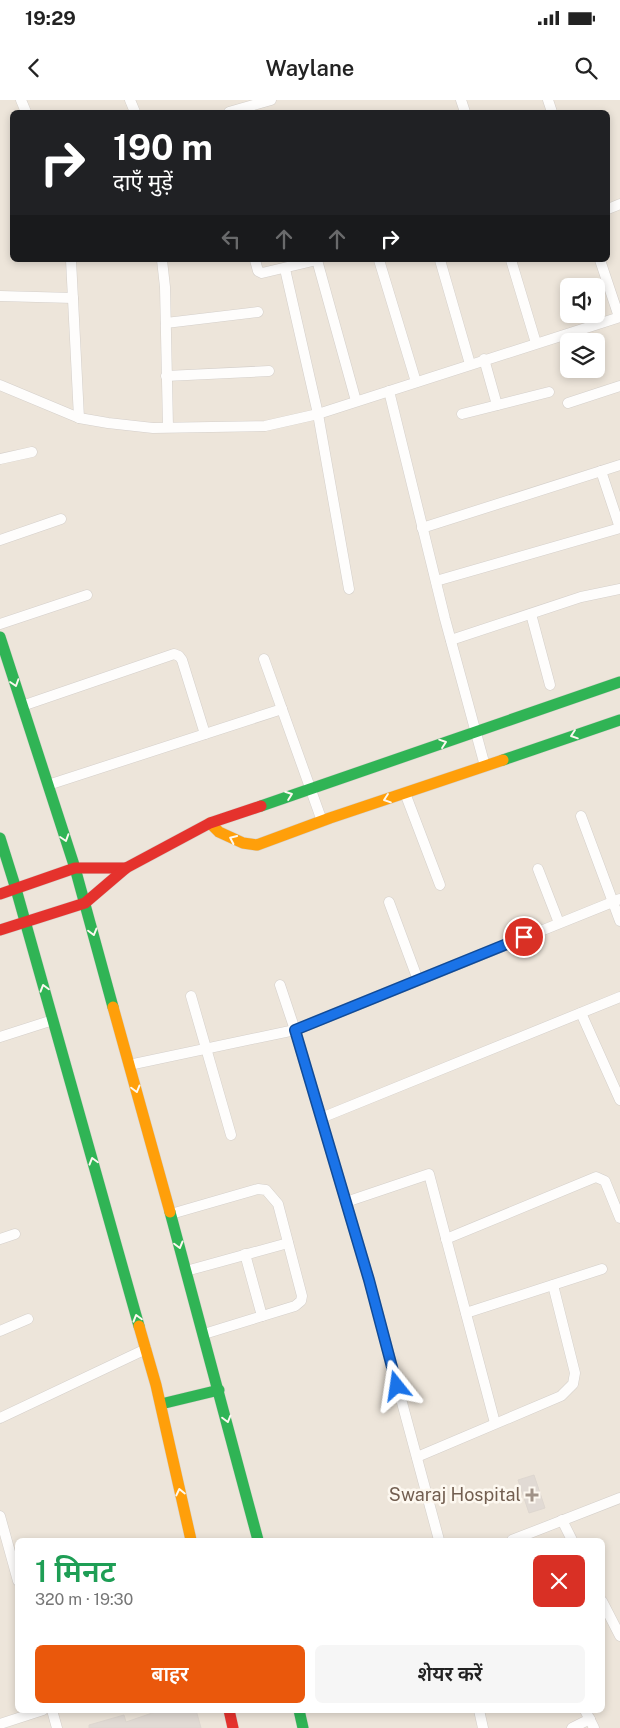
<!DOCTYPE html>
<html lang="hi">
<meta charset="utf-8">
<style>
:root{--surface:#fff;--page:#f6f6f6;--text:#222;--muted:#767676;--accent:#ea580c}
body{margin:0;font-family:"Public Sans","Noto Sans Devanagari",sans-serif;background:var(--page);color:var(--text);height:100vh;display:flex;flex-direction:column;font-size:19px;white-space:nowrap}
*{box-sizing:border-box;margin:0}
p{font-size:16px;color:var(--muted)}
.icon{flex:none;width:28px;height:28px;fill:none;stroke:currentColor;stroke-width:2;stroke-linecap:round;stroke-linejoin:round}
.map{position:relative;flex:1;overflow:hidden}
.sheet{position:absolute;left:15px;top:1438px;width:590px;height:175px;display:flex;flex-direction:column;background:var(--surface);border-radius:8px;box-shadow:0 2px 8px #0003}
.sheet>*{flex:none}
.guide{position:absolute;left:10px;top:10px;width:600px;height:152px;border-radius:8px;box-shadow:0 2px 8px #0003;background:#202124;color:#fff;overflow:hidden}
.buttons{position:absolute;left:560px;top:178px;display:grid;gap:10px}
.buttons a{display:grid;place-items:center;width:45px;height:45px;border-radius:8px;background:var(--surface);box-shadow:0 2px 8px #0003;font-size:25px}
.pin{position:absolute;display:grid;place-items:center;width:42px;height:42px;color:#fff;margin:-21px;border:2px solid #fff;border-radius:50%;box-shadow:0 1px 5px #0007}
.me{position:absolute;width:55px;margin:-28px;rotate:345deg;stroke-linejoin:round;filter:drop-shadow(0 0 4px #0008)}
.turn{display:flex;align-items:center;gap:18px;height:105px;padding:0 20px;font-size:22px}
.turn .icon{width:65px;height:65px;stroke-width:2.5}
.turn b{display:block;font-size:35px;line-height:42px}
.lanes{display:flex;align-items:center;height:48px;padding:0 20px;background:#0003;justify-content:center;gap:25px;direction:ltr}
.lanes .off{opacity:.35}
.round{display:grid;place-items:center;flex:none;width:52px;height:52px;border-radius:8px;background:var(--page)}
.overview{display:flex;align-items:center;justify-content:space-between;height:85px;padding:0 20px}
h1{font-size:30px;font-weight:600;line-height:38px;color:#1e9e55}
.primary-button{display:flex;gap:10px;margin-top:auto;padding:10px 20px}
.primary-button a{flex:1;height:58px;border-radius:8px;background:var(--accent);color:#fff;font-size:20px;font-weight:600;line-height:58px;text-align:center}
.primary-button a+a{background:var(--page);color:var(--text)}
.status{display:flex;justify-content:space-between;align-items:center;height:35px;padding:0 25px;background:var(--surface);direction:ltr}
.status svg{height:14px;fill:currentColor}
header{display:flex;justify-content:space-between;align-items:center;height:65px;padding:0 20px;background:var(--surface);font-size:22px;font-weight:600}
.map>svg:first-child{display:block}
</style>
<div class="status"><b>19:29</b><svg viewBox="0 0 49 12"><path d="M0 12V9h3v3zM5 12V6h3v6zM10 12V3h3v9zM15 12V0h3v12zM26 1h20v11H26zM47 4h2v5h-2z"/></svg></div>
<header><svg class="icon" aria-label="back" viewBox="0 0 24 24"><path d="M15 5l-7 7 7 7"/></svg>Waylane<svg class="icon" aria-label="search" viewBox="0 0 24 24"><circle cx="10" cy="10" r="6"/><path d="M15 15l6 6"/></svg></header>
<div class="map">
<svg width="620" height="1628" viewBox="0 0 620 1628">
<rect width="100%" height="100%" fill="#f6f3ed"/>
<path fill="#ede5da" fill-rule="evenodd" d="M0,0H620V1628H0ZM12,12H608V160H12ZM569,186H596V214H569ZM569,241H596V269H569ZM18,1440H602V1610H18Z"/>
<g fill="#e1dad4" stroke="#ded7d0">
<polygon points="534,1375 545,1408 529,1413 518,1380"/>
<polygon points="161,1610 196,1610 201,1628 89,1628 89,1625 124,1615 126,1622"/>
</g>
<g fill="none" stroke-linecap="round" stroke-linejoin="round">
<g stroke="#d4cfca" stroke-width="11">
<g id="street">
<polyline points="21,0 26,12"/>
<polyline points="130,0 135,12"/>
<polyline points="461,0 465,12"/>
<polyline points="548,0 552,12"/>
<polyline points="229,12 271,0"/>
<polyline points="608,109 620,104"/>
<polyline points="71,160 79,318"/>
<polyline points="162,160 165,187 168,327"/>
<polyline points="255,160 258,171 262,173 317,160"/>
<polyline points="317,160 356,301"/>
<polyline points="379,160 416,282"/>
<polyline points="440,160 470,264"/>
<polyline points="511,160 536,243"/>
<polyline points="600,160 619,217"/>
<polyline points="285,169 318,314 349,489"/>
<polyline points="0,196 73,198"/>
<polyline points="166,223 258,212"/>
<polyline points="484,259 497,305"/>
<polyline points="166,276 269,271"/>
<polyline points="0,285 79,318 108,323 153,328 265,326 318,314 620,217"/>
<polyline points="389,291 445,519 485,666"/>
<polyline points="568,303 620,286"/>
<polyline points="462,314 549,292"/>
<polyline points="0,359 32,352"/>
<polyline points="601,371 620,428"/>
<polyline points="422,428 620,365"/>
<polyline points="0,440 61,419"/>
<polyline points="436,481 620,428"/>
<polyline points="531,514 550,585"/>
<polyline points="0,524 87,495"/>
<polyline points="451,540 581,497 620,489"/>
<polyline points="264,559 322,721"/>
<polyline points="22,606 174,554 179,556 182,560 205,634"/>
<polyline points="48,685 282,609"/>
<polyline points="405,693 440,785"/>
<polyline points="581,716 620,821"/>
<polyline points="538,769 559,823"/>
<polyline points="389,802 418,880"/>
<polyline points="280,885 295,930 369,1180 439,1440"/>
<polyline points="191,896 231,1035"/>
<polyline points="581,913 620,1000"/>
<polyline points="0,937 53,920"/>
<polyline points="129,965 295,930 620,799"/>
<polyline points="321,1018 620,897"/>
<polyline points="346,1102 429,1074 495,1323"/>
<polyline points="171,1114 258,1089 266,1090 278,1104 302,1196 301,1201 295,1206 204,1234"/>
<polyline points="0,1139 15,1134"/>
<polyline points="446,1139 596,1077 605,1081 620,1118"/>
<polyline points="245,1154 262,1216"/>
<polyline points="186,1171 288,1143"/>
<polyline points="466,1213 602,1169"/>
<polyline points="0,1231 28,1219"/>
<polyline points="0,1318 146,1249"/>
<polyline points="417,1357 561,1296 573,1284 575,1273 553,1185"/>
<polyline points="0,1416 18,1481"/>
<polyline points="562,1420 572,1440"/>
<polyline points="512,1440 620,1398"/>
<polyline points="602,1501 620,1536"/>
<polyline points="52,1610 57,1628"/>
<polyline points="479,1610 483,1628"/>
<polyline points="585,1610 594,1628"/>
<polyline points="0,1624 43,1610"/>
<polyline points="572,1628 590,1619"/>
</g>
</g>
<g stroke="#d5d0ca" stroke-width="12">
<g id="fast">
<polyline points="0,537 75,768 113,907"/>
<polyline points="503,660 620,620"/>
<polyline points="261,706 620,582"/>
<polyline points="0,738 16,789 139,1226"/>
<polyline points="170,1112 258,1440"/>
<polyline points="161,1304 219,1290"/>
<polyline points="299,1610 303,1628"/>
</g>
</g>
<g stroke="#d5d0ca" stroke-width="12">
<g id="slow">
<polyline points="210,723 219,732 243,743 257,745 330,718 503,660"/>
<polyline points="113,907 170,1112"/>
<polyline points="139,1226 156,1285 191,1440"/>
</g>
</g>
<g stroke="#d5d0ca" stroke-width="12">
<g id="jam">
<polyline points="0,794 75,768 126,768"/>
<polyline points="0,830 85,803 126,768 210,723 261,706"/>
<polyline points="229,1610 233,1628"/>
</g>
</g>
<use href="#street" stroke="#fefdfc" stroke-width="10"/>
<use href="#fast" stroke="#30b455" stroke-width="11"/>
<use href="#slow" stroke="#ff9f0a" stroke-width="11"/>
<use href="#jam" stroke="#e5322d" stroke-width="11"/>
</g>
<defs><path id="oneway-chevron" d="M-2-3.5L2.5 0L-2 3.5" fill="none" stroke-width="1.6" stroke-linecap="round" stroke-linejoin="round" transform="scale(1.25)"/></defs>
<g stroke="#fdf8f0">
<use href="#oneway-chevron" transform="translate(15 583) rotate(72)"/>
<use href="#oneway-chevron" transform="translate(574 635) rotate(161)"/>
<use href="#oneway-chevron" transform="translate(443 643) rotate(-19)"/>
<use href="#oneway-chevron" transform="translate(289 695) rotate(-20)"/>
<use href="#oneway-chevron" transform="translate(387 699) rotate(161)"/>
<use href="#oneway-chevron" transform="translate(65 738) rotate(72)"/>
<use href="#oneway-chevron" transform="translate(233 739) rotate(-155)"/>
<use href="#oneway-chevron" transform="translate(93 832) rotate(75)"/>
<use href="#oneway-chevron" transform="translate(44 888) rotate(-106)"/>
<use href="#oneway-chevron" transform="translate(136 989) rotate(75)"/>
<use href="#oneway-chevron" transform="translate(93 1061) rotate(-106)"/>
<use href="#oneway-chevron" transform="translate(179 1145) rotate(75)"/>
<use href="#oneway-chevron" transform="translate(137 1218) rotate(-106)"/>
<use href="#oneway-chevron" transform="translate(227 1319) rotate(75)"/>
<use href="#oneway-chevron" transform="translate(180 1392) rotate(-103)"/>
</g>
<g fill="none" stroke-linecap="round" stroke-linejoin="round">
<g stroke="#114b97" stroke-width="12">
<polyline id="route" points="397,1286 369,1180 295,930 524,837"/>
</g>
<use href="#route" stroke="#1a73e8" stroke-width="9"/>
</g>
<path fill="#a09287" stroke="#fdf8f0" stroke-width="2" d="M529.5 1387.5h5v5h5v5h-5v5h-5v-5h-5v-5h5z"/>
<g text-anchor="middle" stroke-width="5" stroke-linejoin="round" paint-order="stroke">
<g font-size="18" fill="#725e50" stroke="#fdf8f0" text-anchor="end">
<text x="521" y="1401">Swaraj Hospital</text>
</g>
</g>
</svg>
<div class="buttons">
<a><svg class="icon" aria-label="sound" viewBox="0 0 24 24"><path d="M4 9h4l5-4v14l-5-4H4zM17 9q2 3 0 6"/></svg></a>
<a><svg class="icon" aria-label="layers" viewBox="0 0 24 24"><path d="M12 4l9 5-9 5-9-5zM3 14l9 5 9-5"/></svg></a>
</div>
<div class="pin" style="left:524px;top:837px;background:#d93025"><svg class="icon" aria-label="arrive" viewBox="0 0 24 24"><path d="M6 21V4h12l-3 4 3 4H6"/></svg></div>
<svg class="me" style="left:397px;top:1286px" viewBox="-20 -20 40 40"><path d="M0-17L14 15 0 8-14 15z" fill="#1a73e8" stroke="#fff" stroke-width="4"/></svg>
<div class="guide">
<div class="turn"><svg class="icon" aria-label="right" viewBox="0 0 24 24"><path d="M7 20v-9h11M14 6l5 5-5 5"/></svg><div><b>190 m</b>दाएँ मुड़ें</div></div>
<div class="lanes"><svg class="icon off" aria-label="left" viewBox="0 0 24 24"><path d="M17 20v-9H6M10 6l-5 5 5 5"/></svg><svg class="icon off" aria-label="ahead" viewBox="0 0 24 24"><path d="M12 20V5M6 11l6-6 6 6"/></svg><svg class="icon off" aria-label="ahead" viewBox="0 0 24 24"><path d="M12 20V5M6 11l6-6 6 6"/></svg><svg class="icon" aria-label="right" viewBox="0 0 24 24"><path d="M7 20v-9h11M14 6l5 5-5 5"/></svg></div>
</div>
<section class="sheet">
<div class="overview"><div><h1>1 मिनट</h1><p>320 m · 19:30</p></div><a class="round" style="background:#d93025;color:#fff"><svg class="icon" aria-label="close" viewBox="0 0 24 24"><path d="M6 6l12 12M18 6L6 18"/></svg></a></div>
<div class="primary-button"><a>बाहर</a><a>शेयर करें</a></div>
</section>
</div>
